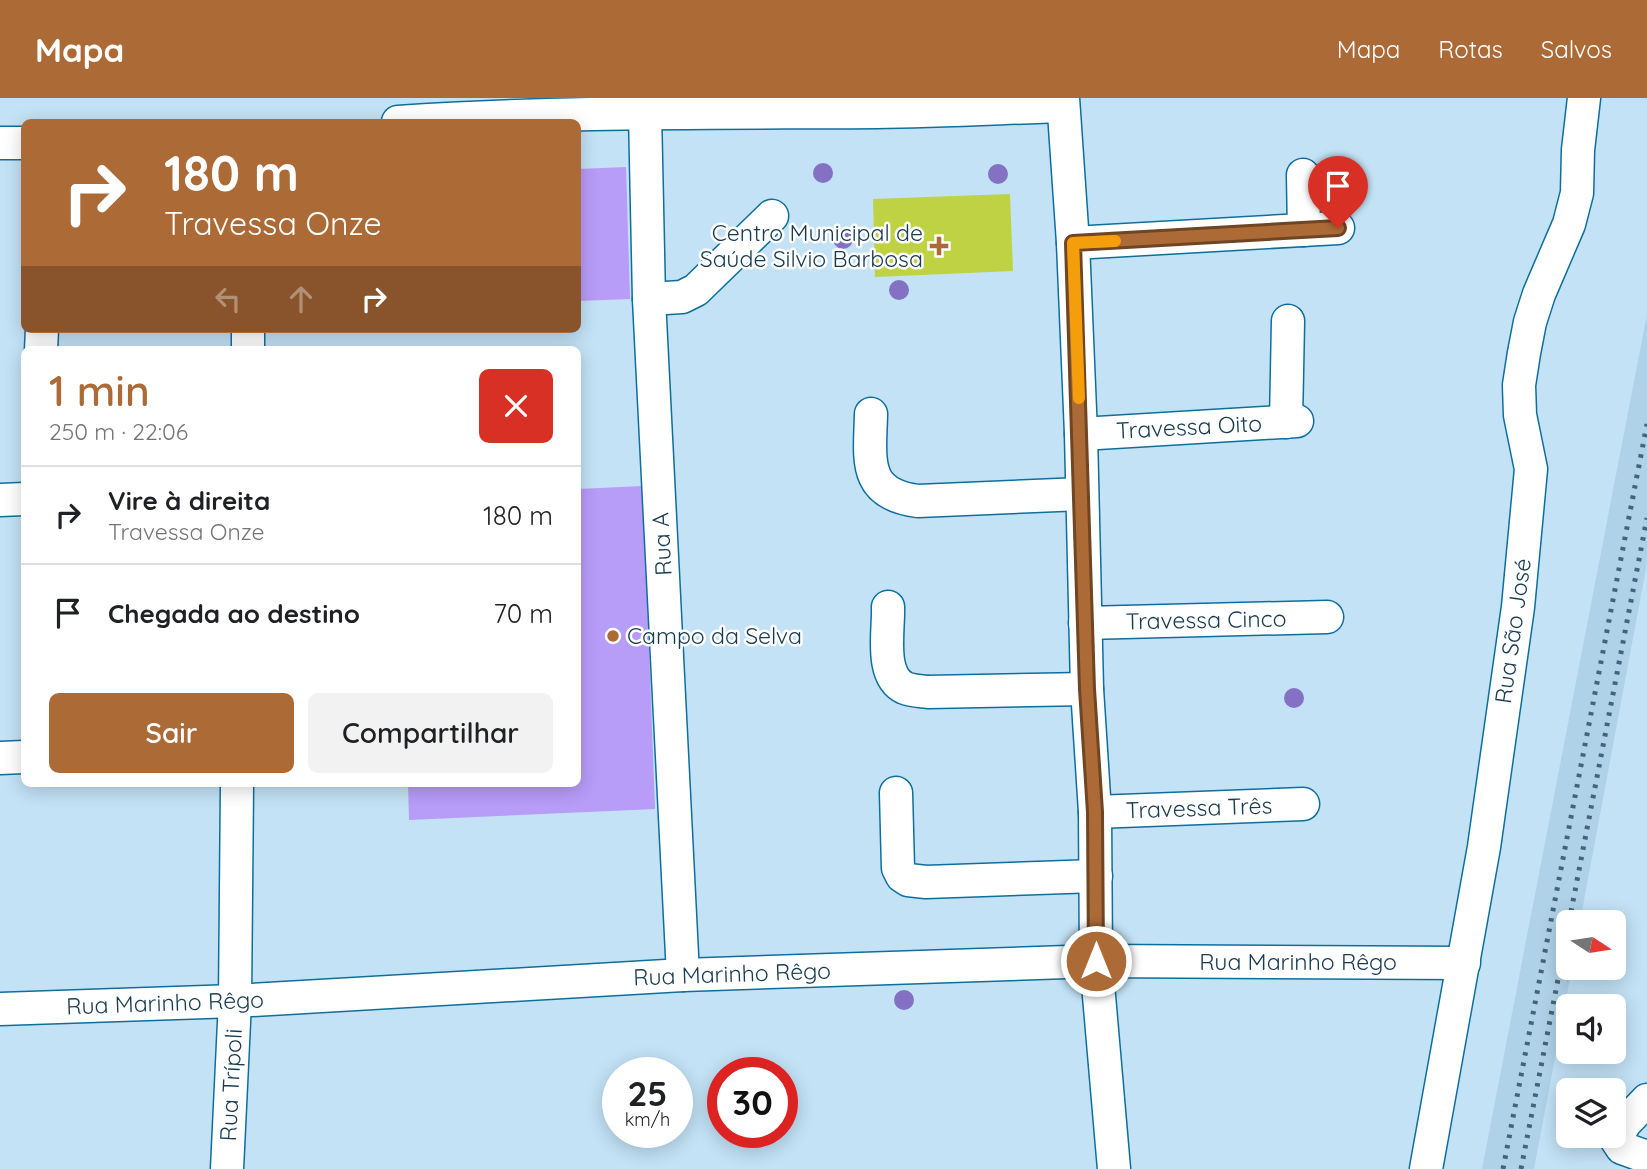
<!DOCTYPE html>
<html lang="pt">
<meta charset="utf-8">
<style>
:root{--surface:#fff;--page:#f2f2f2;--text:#202124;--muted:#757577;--line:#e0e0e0;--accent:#ac6a36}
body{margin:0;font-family:Quicksand,sans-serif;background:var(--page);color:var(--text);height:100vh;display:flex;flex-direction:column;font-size:26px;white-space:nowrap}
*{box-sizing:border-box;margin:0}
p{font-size:23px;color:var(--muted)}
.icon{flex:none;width:38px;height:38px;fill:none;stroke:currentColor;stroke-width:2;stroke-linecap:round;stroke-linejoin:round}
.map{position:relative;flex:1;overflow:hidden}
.sheet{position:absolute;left:21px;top:248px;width:560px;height:441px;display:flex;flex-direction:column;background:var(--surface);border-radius:10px;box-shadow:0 4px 18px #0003}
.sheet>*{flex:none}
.banner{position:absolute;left:21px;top:21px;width:560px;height:214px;border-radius:10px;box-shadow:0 4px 18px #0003;background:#ac6a36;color:#fff;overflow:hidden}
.needle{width:46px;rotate:102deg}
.buttons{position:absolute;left:1556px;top:812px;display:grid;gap:14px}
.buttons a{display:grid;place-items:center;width:70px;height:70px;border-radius:10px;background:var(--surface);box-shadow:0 4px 18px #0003;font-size:35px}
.speed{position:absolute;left:602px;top:959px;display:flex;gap:14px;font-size:35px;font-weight:700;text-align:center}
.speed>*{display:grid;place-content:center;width:91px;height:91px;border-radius:50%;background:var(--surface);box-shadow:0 4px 18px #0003;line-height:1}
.speed small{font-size:18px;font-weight:400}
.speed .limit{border:10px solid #d22;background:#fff;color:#111}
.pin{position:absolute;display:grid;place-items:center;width:60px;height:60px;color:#fff;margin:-72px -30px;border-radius:50% 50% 50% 0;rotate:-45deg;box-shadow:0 0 7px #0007}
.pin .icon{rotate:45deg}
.me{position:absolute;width:77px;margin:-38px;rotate:0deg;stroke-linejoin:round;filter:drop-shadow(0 0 5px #0008)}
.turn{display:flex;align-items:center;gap:24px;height:147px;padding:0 28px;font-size:32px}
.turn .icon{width:91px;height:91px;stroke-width:2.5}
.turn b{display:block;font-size:49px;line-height:60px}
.lanes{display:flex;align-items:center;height:66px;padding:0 28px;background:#0003;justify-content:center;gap:35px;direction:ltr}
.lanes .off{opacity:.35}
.round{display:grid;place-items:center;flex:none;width:74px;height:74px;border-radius:10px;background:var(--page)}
.overview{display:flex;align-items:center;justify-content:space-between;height:119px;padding:0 28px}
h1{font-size:42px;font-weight:600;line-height:52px;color:var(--accent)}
.action{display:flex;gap:14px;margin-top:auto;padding:14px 28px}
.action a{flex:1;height:80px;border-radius:10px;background:var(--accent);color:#fff;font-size:28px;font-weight:600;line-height:80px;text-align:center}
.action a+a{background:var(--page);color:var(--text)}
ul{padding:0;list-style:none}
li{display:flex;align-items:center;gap:21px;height:98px;padding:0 28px;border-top:2px solid var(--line)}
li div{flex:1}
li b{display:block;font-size:26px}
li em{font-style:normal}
header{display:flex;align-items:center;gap:42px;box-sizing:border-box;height:98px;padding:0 35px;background:var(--accent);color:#fff}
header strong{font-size:33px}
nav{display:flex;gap:38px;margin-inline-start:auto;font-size:24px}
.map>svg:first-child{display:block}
</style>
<header>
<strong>Mapa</strong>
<nav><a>Mapa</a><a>Rotas</a><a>Salvos</a></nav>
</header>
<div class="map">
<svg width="1647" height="1071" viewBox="0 0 1647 1071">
<rect width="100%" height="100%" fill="#c3e2f6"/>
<polygon fill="#b0d2e8" points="1647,216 1647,465 1580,824 1568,824 1568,870 1572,870 1534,1071 1482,1071"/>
<g fill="#b79cf8">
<polygon points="626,69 630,201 578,203 578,71"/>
<polygon points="643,388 655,711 409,722 408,686 578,686 578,391"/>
</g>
<polygon fill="#bfd244" points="1010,96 1013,173 875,179 873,101"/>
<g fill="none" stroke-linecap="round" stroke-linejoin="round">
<g stroke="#0e6f9d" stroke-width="35">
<g id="minor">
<polyline points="1063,0 1073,145 1081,336 1087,591 1095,714 1096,863 1114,1071"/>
<polyline points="645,15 649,201 683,877"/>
<path d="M398,24C557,13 717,15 877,14C939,13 1001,10 1063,8"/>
<polyline points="0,45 24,45"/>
<polyline points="1303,77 1304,132"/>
<polyline points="1073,145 1338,130"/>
<polyline points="649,201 682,199 696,192 772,118"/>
<polyline points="41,252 42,231"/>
<polyline points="248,252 248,231"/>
<path d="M871,316C870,361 862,396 918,403L1082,396"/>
<polyline points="1286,324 1288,223"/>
<polyline points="1081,336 1297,323"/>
<polyline points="0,402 24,401"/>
<path d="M888,509C889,532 879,578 905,590C912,593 921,593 928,594L1087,591"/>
<polyline points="1085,525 1327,519"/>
<polyline points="0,660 24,659"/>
<polyline points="896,695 898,770 902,778 908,782 926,784 1096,778"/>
<polyline points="1095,714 1303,706"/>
<polyline points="0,911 235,903 683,877 1096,863 1464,865"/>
<polyline points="1647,1002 1625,1025 1616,1041 1622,1050 1647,1059"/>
<polyline points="227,1071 235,903 237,686"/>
<polyline points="1426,1071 1484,749 1518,509 1531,371 1520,317 1519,287 1524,255 1530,224 1539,196 1569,126 1577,95 1578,52 1584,0"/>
</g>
</g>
<use href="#minor" stroke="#fff" stroke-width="32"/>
<g stroke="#43657a" stroke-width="5" stroke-dasharray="3.5 7" stroke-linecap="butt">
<polyline points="1569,824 1647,420"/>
<polyline points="1503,1071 1647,326"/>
<polyline points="1521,1071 1568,830"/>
</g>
</g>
<g fill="#8571c4">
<circle cx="823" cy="75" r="10"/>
<circle cx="998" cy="76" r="10"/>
<circle cx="843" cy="141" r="10"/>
<circle cx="899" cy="192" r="10"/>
<circle cx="1294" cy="600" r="10"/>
<circle cx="904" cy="902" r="10"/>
</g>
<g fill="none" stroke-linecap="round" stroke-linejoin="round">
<g stroke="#704523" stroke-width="18">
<polyline id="route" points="1096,863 1095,714 1087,591 1073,145 1338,130"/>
</g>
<use href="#route" stroke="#ac6a36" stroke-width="12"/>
<polyline stroke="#f59e0b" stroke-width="12" points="1079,300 1073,145 1115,143"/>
</g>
<g fill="#ac6a36" stroke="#fefefe" stroke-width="2.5">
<path d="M935.5 137.5h7v7h7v7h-7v7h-7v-7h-7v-7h7z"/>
<circle cx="613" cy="538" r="7"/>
</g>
<g text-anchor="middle" stroke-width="5" stroke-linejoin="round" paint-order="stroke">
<g font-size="23" fill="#183b50" stroke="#fefefe" text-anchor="end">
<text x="923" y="143">Centro Municipal de<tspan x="923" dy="26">Saúde Silvio Barbosa</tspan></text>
<text x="627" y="546" text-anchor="start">Campo da Selva</text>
</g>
<g font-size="23" fill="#183b50" stroke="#fefefe">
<text transform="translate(1189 329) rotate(-3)" y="8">Travessa Oito</text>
<text transform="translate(662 446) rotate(-93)" y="8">Rua A</text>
<text transform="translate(1206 522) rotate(-1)" y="8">Travessa Cinco</text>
<text transform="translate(1513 533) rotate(-82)" y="8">Rua São José</text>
<text transform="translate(1199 710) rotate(-2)" y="8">Travessa Três</text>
<text x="1298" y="872">Rua Marinho Rêgo</text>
<text transform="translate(732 876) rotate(-2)" y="8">Rua Marinho Rêgo</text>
<text transform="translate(165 905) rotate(-2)" y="8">Rua Marinho Rêgo</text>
<text transform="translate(231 987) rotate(-87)" y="8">Rua Trípoli</text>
</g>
</g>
</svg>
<div class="buttons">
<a><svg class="needle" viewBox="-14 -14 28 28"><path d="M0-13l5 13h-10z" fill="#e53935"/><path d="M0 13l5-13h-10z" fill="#757577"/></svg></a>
<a><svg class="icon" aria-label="sound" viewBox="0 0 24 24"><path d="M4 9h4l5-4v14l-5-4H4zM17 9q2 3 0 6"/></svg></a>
<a><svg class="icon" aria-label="layers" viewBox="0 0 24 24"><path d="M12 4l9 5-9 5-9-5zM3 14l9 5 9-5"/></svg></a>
</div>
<div class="speed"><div>25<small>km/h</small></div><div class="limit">30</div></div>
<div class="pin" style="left:1338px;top:130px;background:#d93025"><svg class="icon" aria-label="arrive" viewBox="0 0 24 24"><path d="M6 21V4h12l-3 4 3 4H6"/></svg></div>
<svg class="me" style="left:1096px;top:863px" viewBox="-20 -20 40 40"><circle r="17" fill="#ac6a36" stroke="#fff" stroke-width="3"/><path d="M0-11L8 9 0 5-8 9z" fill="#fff"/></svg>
<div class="banner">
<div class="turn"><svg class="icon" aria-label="right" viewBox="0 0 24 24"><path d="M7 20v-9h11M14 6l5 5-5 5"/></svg><div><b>180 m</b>Travessa Onze</div></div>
<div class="lanes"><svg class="icon off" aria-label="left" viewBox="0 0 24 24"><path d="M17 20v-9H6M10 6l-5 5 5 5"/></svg><svg class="icon off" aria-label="ahead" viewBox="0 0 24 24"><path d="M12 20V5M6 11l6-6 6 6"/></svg><svg class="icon" aria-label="right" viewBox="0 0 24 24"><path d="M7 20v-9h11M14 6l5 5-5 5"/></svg></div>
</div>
<section class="sheet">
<div class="overview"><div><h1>1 min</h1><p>250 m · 22:06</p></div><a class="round" style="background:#d93025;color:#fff"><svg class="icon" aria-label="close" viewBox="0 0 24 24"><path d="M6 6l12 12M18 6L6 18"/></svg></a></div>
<ul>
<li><svg class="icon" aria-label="right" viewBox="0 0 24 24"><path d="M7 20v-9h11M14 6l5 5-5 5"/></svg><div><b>Vire à direita</b><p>Travessa Onze</p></div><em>180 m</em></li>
<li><svg class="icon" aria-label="arrive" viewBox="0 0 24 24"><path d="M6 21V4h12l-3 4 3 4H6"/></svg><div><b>Chegada ao destino</b></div><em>70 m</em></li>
</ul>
<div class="action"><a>Sair</a><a>Compartilhar</a></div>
</section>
</div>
